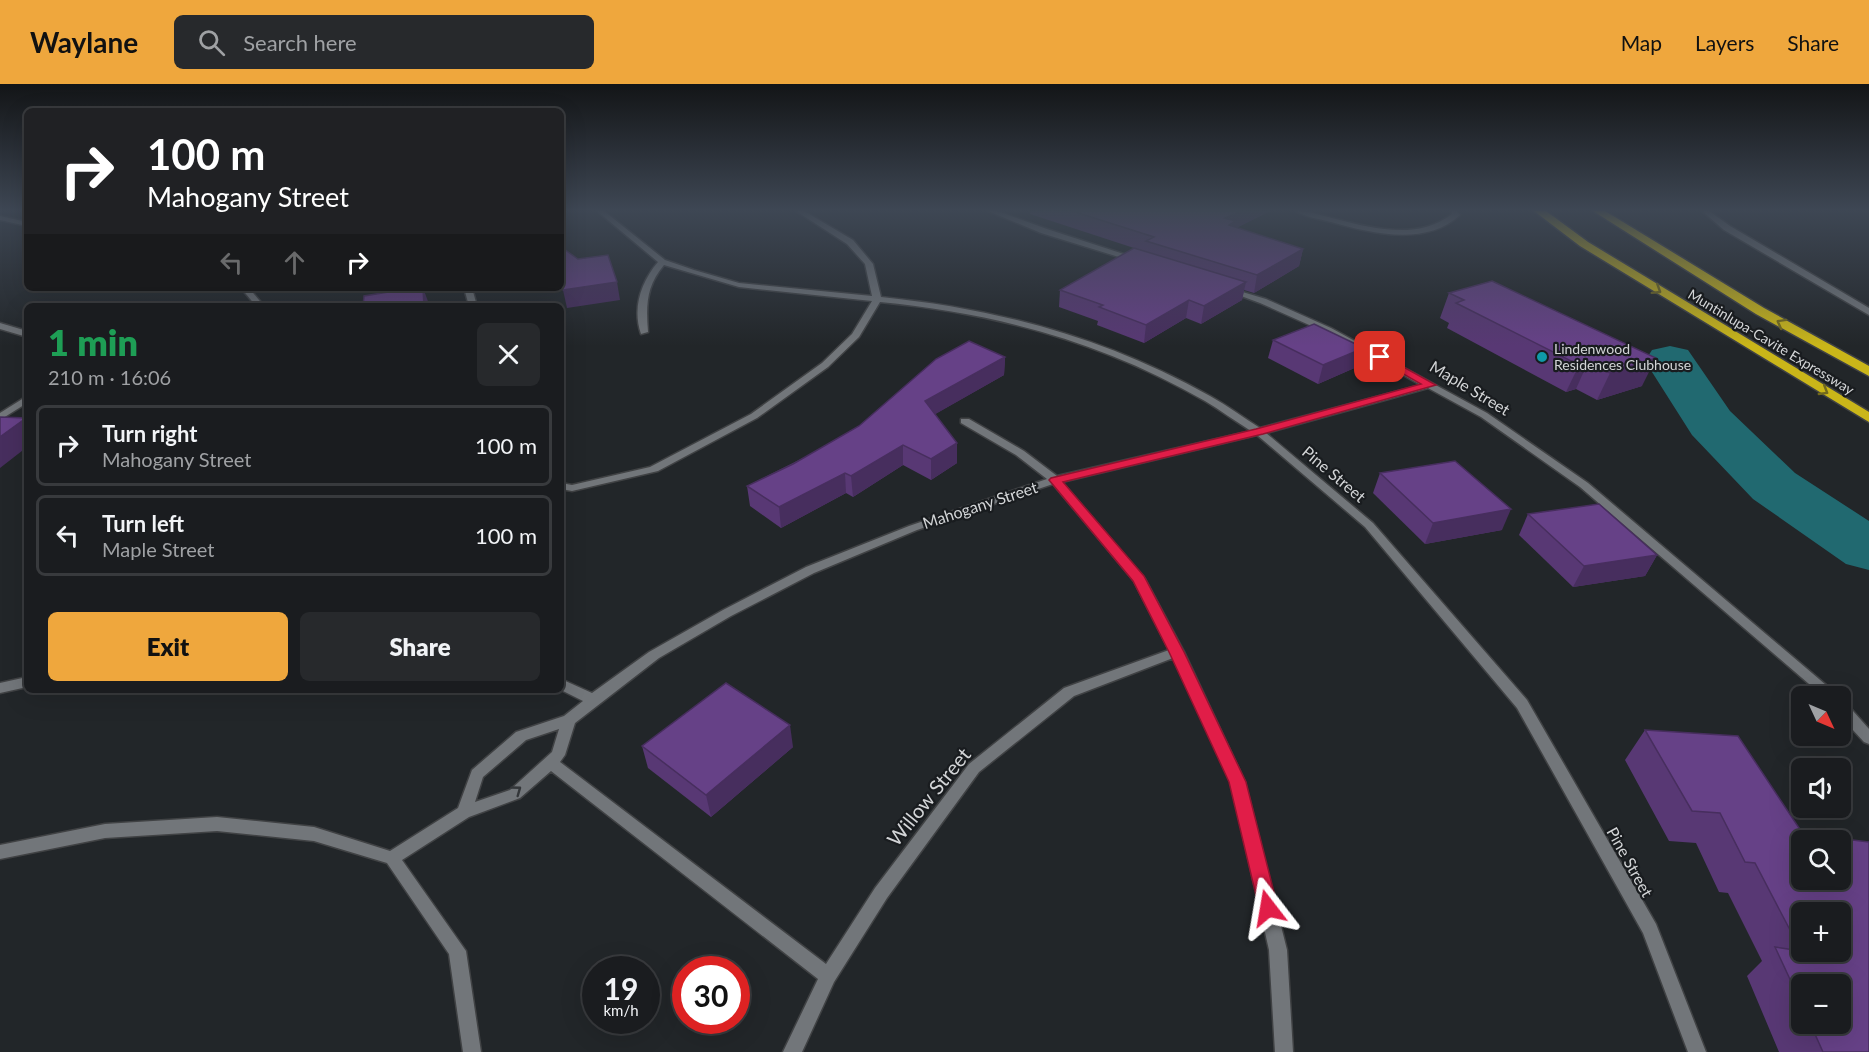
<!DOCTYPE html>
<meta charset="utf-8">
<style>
:root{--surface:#1a1c1f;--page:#27292c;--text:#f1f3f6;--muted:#9fa1a4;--line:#383a3d;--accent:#efa73d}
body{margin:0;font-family:Lato,sans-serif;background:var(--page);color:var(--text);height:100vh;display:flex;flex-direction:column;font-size:22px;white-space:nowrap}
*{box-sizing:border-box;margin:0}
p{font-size:20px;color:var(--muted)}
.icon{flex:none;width:33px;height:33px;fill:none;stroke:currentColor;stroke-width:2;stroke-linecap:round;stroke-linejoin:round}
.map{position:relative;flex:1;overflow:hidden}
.details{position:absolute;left:24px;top:219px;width:540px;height:390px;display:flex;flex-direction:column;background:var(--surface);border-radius:9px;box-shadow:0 6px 24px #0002,0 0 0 2px var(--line)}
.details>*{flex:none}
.top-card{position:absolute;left:24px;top:24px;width:540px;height:183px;border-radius:9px;box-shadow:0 6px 24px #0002,0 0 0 2px var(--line);background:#202124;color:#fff;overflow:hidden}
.needle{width:39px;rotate:134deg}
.buttons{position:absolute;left:1791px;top:602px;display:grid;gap:12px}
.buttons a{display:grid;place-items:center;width:60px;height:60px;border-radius:9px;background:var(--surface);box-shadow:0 6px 24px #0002,0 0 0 2px var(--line);font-size:30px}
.speed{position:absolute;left:582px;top:872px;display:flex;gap:12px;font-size:30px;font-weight:700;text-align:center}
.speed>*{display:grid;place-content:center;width:78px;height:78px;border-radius:50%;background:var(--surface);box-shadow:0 6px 24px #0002,0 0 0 2px var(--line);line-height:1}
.speed small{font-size:15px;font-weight:400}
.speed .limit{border:9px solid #d22;background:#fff;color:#111}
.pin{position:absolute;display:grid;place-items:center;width:51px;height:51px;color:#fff;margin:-26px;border-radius:12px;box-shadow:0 3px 9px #0006}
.me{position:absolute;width:66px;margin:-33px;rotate:346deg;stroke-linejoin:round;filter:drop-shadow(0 0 4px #0008)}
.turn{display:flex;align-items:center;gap:21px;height:126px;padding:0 24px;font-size:27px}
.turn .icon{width:78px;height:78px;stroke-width:2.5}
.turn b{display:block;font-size:42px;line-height:51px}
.lanes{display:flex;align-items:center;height:57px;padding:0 24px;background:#0003;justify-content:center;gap:30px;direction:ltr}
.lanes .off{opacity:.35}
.round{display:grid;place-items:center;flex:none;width:63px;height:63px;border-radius:9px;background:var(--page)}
.summary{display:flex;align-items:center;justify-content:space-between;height:102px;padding:0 24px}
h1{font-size:36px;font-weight:800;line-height:45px;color:#1e9e55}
.button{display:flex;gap:12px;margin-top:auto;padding:12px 24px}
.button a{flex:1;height:69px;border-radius:9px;background:var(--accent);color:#111;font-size:24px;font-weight:800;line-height:69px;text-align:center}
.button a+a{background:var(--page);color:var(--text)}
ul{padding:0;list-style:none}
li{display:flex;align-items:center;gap:18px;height:81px;margin:0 12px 9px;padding:0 12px;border:3px solid var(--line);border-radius:9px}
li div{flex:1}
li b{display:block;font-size:22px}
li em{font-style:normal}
header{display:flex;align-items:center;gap:36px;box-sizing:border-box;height:84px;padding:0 30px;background:var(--accent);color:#111}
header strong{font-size:28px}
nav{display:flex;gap:33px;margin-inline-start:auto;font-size:21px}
.search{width:420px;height:54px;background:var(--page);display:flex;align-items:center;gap:15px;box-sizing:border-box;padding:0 21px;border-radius:9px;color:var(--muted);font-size:22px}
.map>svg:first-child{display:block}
</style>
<header>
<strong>Waylane</strong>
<div class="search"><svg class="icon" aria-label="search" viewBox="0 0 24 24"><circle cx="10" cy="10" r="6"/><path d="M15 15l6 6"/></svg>Search here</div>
<nav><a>Map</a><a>Layers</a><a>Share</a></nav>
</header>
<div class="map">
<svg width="1869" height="968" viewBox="0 0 1869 968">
<rect width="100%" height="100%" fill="#222629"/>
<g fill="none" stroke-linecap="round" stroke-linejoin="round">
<polygon fill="#216970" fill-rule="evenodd" points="1670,262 1688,266 1730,327 1795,389 1869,437 1869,486 1846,480 1753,415 1692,351 1645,277 1652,266"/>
<g stroke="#404244" stroke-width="3">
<g id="street">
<path d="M597,127H604L665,176L694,186L739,199L872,212L865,180L847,160L796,127H804L853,156L873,180L881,213C999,225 1106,254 1210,312C1228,322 1244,334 1260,344L1421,301L1325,248L1260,219L1225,206L1229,204L1266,215L1331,244L1487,329L1588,399L1839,612H1823L1580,403L1481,333L1428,304L1266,349L1373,439L1527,616L1656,840L1706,968H1688L1643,849L1517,624L1365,443L1257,351L1062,398L1145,495L1184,568L1245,698L1287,866L1293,968H1275L1269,866L1231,698L1173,574L1074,612L979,688L887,814L834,898L802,968H783L818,895L551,687L520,714L469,733L402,776L466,867L481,968H463L449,870L387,779L314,757L217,747L105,754L0,775V761L105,740L217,733L314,743L390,767L458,724L472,686L516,648L564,632L583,617L561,606V595L592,609L649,568L723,526L806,483L909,442L1047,395L1016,371L961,339V335H969L1024,367L1057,392L1251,347C1235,337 1220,326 1205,317C1103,258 995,229 880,218L859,253L828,283L757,334L658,387L572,407L561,405V399L572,401L650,383L751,330L822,279L852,250L872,217L739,203L664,181C646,202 646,222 648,248L641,250C632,224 641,198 658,178ZM1053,400L1134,497L1169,566L1064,604L969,680L875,804L826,880L560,678L565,671L575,639L659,574L731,532L814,489L917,446ZM559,645L552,668L510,706L475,718L483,693L526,656Z"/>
<polygon points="988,127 997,127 1047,145 1142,176 1135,178 1041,149"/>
<path d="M1296,127C1310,127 1323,132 1336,135C1374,145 1419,156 1452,130L1451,127H1457L1460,131C1426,163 1370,149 1331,138C1320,135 1304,133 1296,127Z"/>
<polygon points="1702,127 1709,127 1730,142 1869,224 1869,231 1724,146"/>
<polygon points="0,132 27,138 27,142 0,136"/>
<polygon points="241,204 249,204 264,222 256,222"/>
<polygon points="464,204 472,204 477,222 469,222"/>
<polygon points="0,239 27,247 27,253 0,245"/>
<polygon points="27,312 27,319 0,336 0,329"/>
<polygon points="27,593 27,603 0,609 0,599"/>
<polygon points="1840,617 1845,618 1869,645 1869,660 1864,658 1840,632"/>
</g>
</g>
<g stroke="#404244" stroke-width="3">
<g id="highway">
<polygon points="1534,127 1546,127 1588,158 1869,328 1869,338 1580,162"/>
<polygon points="1593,127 1605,127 1764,224 1869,282 1869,292 1756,230"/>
</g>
</g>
<use href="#street" fill="#72767a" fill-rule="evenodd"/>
<use href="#highway" fill="#cab619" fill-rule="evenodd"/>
</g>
<g fill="#583874" fill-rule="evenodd">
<polygon points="1031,127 1270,127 1236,144 1303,165 1299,182 1254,209 1244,206 1242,216 1201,240 1186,234 1144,259 1097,241 1098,237 1059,223 1060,206 1134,164 1030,130"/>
<polygon points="1449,209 1642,302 1597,316 1576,305 1566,308 1447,244 1449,239 1440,234"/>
<polygon points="1273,256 1364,264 1359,282 1318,300 1268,274"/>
<polygon points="1005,273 1004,291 935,330 957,379 931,396 903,381 853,413 846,409 781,444 750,422 747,402"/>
<polygon points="1380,389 1502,446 1425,460 1373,409"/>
<polygon points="1528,430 1657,471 1645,492 1573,503 1519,451"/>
<path d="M1645,646L1738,652L1869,968H1779L1747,892L1762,877L1728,809L1719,808L1696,759L1669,757L1625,676ZM1802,900L1840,939H1802Z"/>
<polygon points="642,662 793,663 711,733 648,684"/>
</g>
<g fill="#472e5e">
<polygon points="1241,127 1270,127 1234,145 1232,153 1225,134"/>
<polygon points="1303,165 1299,182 1254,209 1257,191"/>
<polygon points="617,198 620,216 567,224 563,206"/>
<polygon points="1246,198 1242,216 1201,240 1204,222"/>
<polygon points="423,204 429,220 429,222 424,222"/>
<polygon points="1189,216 1186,234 1144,259 1146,241"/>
<polygon points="1364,264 1359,282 1318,300 1323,281"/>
<polygon points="1005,273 1004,291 925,336 925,317"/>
<polygon points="1656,274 1642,302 1597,316 1610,289"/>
<polygon points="1588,278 1576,305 1566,308 1579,281"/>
<polygon points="26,334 27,363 0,384 0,353"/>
<polygon points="957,359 957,379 931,396 931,375"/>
<polygon points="903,361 903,381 853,413 851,392"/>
<polygon points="845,389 846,409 781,444 779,423"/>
<polygon points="1511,425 1502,446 1425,460 1433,439"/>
<polygon points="1657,471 1645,492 1573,503 1584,482"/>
<polygon points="790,641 793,663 711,733 706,711"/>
</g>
<g fill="#664187" stroke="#472e5e" stroke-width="1.5" fill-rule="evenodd">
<polygon points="1072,127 1241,127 1225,134 1235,137 1229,141 1303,165 1257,191 1146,157 1154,153"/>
<polygon points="561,163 578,175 608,171 617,198 563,206 561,197"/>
<polygon points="1134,164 1246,198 1204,222 1189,216 1146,241 1099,223 1103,221 1060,206"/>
<polygon points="1492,197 1656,274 1610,289 1588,278 1579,281 1456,219 1464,216 1449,209"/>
<polygon points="413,204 423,204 424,222 363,222 364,212"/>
<polygon points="1314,240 1364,264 1323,281 1273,256"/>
<polygon points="969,257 1005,273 925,317 957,359 931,375 903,361 851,392 845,389 779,423 747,402 793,380 859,342 936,275"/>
<polygon points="0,333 26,334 0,353"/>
<polygon points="1455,377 1511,425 1433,439 1380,389"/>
<polygon points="1599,420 1657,471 1584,482 1528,430"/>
<polygon points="726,599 790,641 706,711 642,662"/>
<path d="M1645,646L1738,652L1803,750L1869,758V968H1823L1810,939H1840V900H1802V921L1775,863L1801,867L1755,779L1745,778L1720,729L1692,727ZM1802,756H1840V795H1802ZM1802,828H1840V867H1802Z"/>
</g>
<defs><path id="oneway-chevron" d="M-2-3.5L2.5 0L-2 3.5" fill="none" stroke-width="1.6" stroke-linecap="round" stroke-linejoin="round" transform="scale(1.5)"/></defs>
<g stroke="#72691c">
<use href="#oneway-chevron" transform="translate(1657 206) rotate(32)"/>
<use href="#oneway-chevron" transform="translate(1781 239) rotate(-151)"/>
<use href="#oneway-chevron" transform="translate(1824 307) rotate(31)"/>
</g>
<use stroke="#34373a" href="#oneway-chevron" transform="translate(517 706) rotate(-36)"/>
<linearGradient id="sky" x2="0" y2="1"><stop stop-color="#131517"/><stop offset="0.48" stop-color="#3e4754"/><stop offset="1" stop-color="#3e4754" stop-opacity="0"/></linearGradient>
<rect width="1869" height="262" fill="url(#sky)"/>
<polygon fill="#e11d48" stroke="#92132f" stroke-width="1.5" points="1380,270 1436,301 1263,350 1063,398 1144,492 1184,568 1246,698 1278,824 1275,830 1268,832 1262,830 1259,824 1229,698 1169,568 1133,497 1049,396 1051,394 1256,345 1421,300 1377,275 1377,271"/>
<circle fill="#0f9aa8" stroke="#191c1f" stroke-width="2" cx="1542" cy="273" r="6"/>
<g text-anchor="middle" stroke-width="4.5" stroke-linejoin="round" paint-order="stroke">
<g font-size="14" fill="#d3d5d7" stroke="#191c1f">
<text transform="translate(1771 258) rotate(31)" y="5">Muntinlupa-Cavite Expressway</text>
</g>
<g font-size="14" fill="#d3d5d7" stroke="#191c1f" text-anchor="start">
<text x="1554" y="270">Lindenwood<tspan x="1554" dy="16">Residences Clubhouse</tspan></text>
</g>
<g font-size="16" fill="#d3d5d7" stroke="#191c1f">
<text transform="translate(1470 304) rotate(31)" y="6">Maple Street</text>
<text transform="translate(1334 390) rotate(40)" y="6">Pine Street</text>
<text transform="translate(980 421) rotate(-18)" y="6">Mahogany Street</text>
<text transform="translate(1630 778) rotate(61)" y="6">Pine Street</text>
</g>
<g font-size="20" fill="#d3d5d7" stroke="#191c1f">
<text transform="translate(929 713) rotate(-51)" y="7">Willow Street</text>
</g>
</g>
</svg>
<div class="buttons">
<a><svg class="needle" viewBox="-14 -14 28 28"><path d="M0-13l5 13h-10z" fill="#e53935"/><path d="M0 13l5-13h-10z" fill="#9fa1a4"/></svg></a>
<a><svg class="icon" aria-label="sound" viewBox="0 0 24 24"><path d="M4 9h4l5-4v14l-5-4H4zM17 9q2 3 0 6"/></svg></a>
<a><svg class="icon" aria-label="search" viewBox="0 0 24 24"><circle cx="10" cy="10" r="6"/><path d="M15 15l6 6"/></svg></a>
<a>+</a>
<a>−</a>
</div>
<div class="speed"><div>19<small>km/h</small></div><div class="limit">30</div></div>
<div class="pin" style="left:1380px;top:273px;background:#d93025"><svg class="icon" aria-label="arrive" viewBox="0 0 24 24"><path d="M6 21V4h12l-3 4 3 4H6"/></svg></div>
<svg class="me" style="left:1268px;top:824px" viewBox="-20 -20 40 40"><path d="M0-17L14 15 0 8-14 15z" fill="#e11d48" stroke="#fff" stroke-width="4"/></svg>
<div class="top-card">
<div class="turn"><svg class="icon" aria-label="right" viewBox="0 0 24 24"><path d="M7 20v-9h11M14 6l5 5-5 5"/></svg><div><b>100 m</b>Mahogany Street</div></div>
<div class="lanes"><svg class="icon off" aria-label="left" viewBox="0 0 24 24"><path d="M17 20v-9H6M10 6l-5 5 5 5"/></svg><svg class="icon off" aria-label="ahead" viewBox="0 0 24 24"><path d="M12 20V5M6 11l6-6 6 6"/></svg><svg class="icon" aria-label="right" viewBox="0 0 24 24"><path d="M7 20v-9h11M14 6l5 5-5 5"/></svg></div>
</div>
<section class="details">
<div class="summary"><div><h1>1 min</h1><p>210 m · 16:06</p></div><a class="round"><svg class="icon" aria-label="close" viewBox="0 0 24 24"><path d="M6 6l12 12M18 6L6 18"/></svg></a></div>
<ul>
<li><svg class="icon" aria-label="right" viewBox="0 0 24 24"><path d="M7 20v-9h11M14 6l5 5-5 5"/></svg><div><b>Turn right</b><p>Mahogany Street</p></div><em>100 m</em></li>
<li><svg class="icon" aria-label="left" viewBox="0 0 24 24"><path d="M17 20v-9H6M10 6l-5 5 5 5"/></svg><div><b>Turn left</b><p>Maple Street</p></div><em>100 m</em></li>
</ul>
<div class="button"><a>Exit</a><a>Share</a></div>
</section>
</div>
